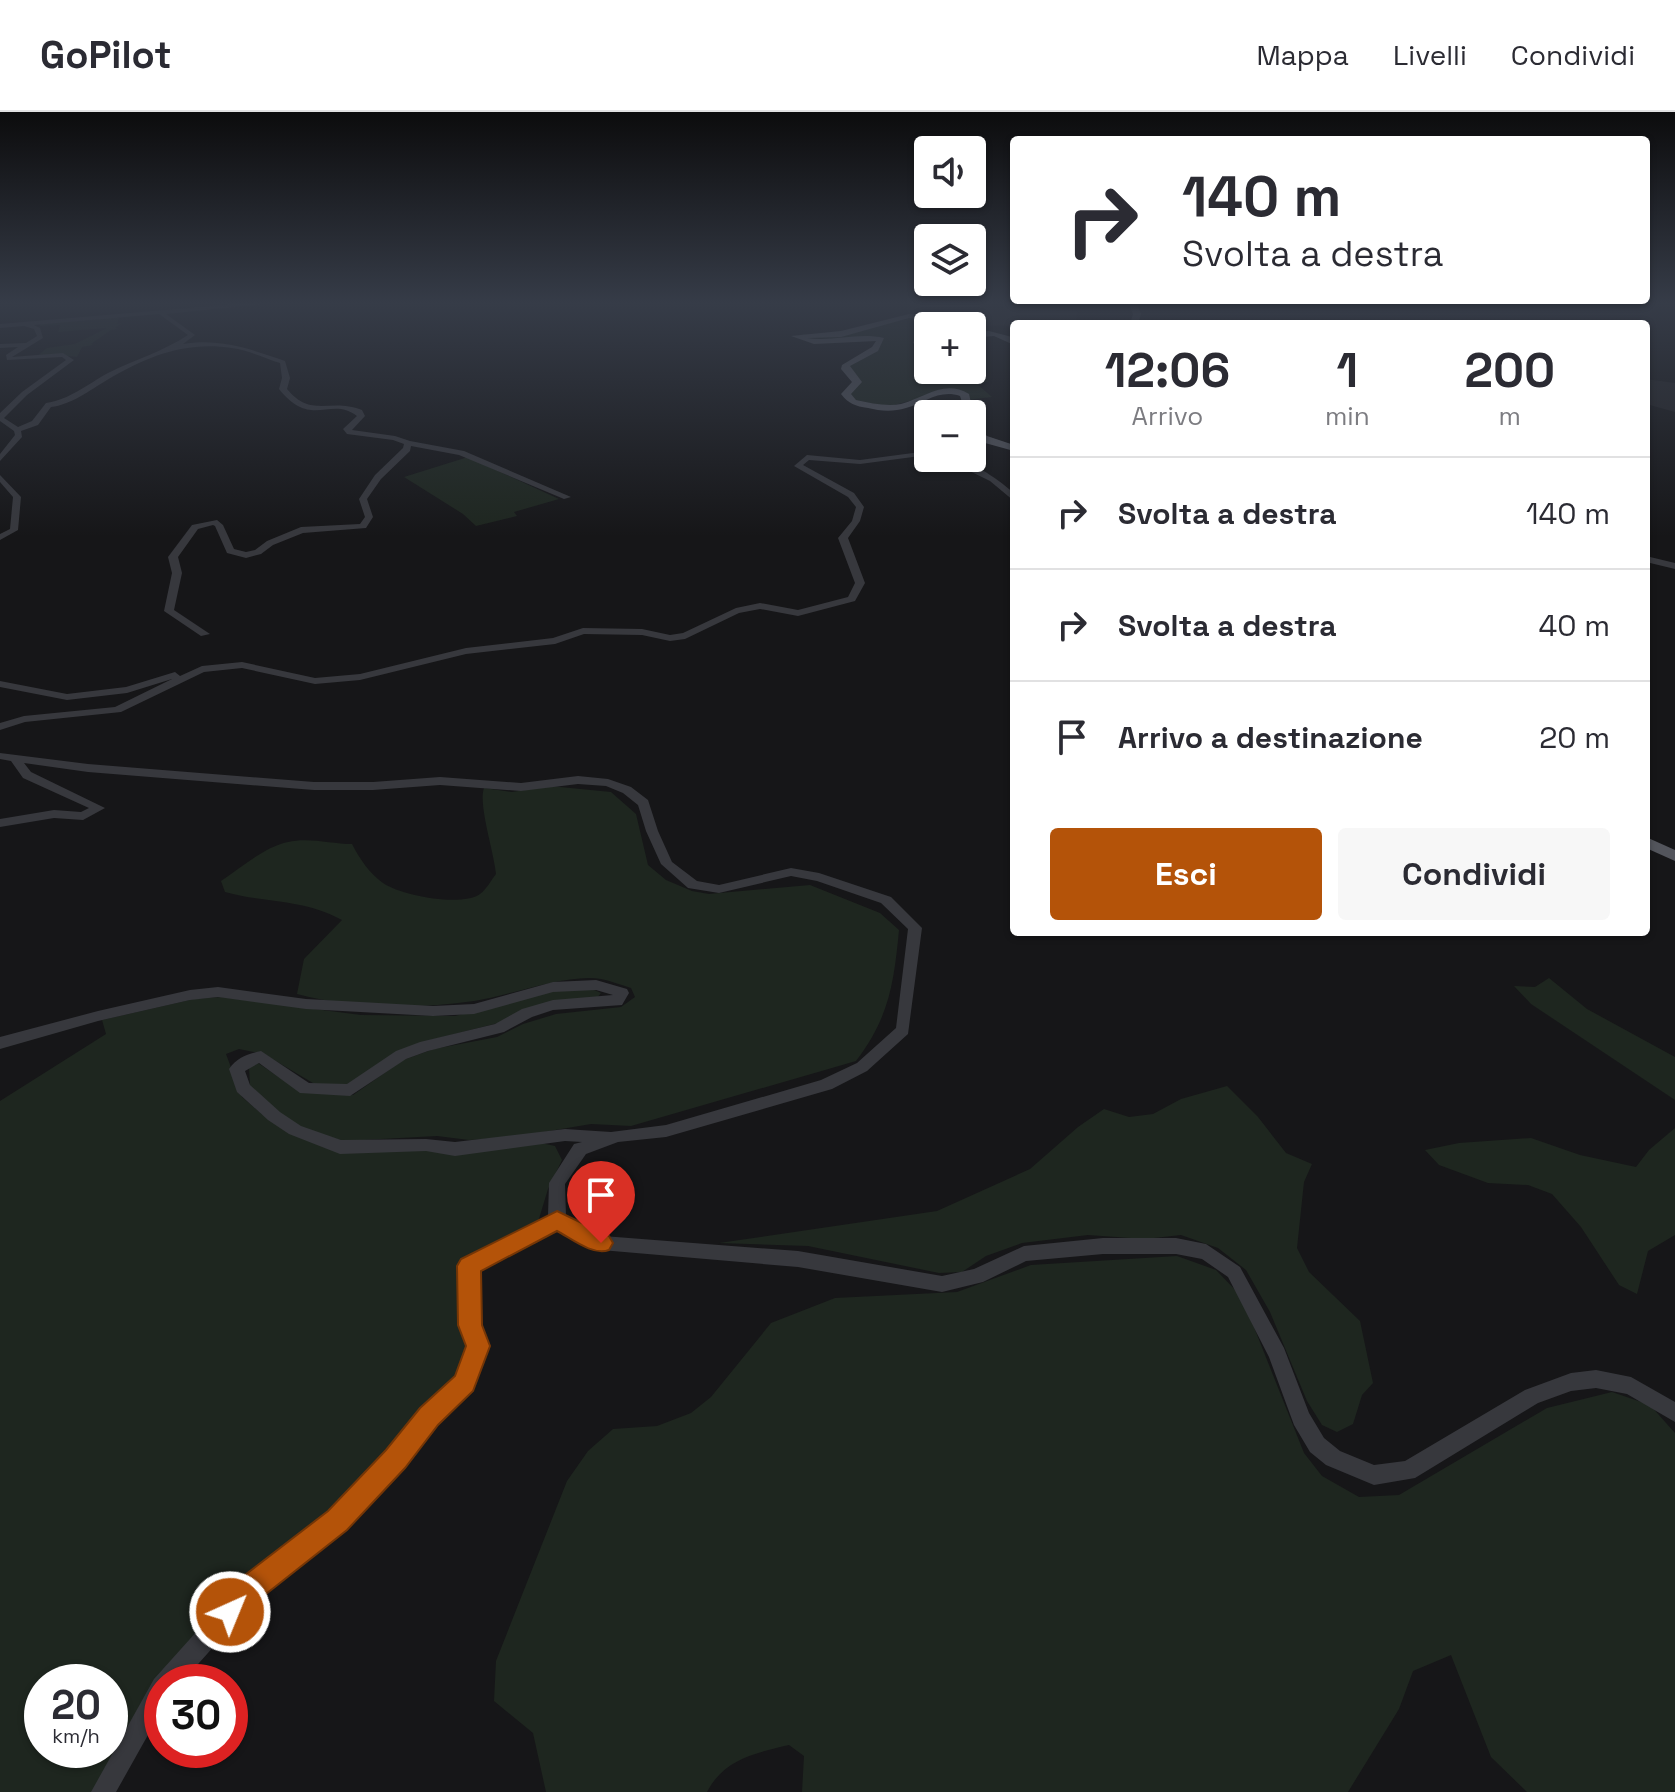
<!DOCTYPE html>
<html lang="it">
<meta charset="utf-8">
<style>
:root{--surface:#fff;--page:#f7f7f7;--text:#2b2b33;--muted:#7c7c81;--line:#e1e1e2;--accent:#b45309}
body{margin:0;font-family:"Space Grotesk",sans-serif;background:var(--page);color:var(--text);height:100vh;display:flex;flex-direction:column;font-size:30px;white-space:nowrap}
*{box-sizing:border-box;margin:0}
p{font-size:26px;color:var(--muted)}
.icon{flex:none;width:44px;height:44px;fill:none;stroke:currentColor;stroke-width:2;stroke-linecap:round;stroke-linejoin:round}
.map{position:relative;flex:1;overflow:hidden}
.panel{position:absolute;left:1010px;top:208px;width:640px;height:616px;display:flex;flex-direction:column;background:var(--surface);border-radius:8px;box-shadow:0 2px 6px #0004}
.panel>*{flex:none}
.top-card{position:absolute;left:1010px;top:24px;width:640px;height:168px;border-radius:8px;box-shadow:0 2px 6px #0004;background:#fff;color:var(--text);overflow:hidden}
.tools{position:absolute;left:914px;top:24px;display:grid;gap:16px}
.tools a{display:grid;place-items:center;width:72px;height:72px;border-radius:8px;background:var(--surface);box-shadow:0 2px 6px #0004;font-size:40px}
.speed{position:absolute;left:24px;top:1552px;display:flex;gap:16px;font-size:40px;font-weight:700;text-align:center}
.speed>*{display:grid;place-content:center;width:104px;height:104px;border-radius:50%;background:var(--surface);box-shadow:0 2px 6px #0004;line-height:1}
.speed small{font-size:20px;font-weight:400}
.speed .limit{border:12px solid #d22;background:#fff;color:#111}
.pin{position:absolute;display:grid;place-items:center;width:68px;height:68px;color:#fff;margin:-82px -34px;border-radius:50% 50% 50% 0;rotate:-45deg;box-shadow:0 0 8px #0007}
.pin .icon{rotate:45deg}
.me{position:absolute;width:88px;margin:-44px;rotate:44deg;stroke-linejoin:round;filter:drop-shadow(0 0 6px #0008)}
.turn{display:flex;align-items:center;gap:28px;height:168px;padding:0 40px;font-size:36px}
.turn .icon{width:104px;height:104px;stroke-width:2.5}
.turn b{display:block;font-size:56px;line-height:68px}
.eta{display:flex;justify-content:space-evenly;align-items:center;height:136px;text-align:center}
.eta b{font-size:48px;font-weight:600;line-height:56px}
.action{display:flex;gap:16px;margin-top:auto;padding:16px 40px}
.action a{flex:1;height:92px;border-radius:8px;background:var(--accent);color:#fff;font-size:32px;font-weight:600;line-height:92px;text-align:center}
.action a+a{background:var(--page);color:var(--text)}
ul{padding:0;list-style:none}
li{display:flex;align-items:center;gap:24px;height:112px;padding:0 40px;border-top:2px solid var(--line)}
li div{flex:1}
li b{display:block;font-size:30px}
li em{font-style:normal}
header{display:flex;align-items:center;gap:48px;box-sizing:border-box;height:112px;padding:0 40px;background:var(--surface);border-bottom:2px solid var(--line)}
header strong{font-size:38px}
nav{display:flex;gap:44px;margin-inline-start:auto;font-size:28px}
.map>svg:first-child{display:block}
</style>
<header>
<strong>GoPilot</strong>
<nav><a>Mappa</a><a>Livelli</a><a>Condividi</a></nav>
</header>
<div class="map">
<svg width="1675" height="1680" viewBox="0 0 1675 1680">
<rect width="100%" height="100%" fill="#161618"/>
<g fill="#222225">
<polygon points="986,196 1077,199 1076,212 980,214"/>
<polygon points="1646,267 1675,271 1675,300 1646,292"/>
</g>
<g fill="#1e261f" fill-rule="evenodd">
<polygon points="115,204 119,206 117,212 122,211 115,216 118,217 111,218 91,232 93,233 82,235 77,245 52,242 36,245 47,236 75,232 107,216 58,220 60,213 40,214 41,211"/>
<polygon points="909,204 927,206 928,214 917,231 928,237 928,258 964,258 963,262 989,269 978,273 992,285 967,288 950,278 887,295 848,286 855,274 845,257 881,228 795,226 803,222 829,223"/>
<polygon points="468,345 559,387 514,400 517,404 476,414 463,402 404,365"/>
<path d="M550,674L611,680L636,702L648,753L666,768L692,779L709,782L810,773L880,801L899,818C894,871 889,906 856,949L631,1014L591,1012L514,1025L469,1028L437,1024L344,1029L299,1016L261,988L250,974L249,955L258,951L301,980L353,983L403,948L434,937L497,925L523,912L556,902L621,895L635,885L631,876C621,873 611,869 601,867C568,861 509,884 474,889C418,897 352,897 297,882L304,847L342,808C300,786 269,792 225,780L221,769C241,756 264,735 288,730C308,725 332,732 352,732C359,746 370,762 383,771C402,784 462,795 480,782C487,777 491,768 496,762C494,740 478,692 484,676L512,680Z"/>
<polygon points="1549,866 1587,897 1675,945 1675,988 1531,892 1514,874 1535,875"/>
<path d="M590,876L601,881L597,886L427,929L352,973L318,974L264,942L239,937L226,942L242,985L263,1003L338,1039L424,1037L456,1042L541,1031L555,1034L562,1048L548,1077L538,1110L477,1145L473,1236L457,1272L390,1346L151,1578L98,1680H0V989L106,922L102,908L194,887L221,885L361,903L455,904L553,878ZM42,1570H110V1638H42Z"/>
<polygon points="1227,974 1258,1005 1286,1041 1312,1052 1304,1070 1297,1136 1309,1160 1360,1209 1373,1271 1362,1283 1353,1312 1337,1320 1322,1313 1307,1289 1270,1200 1246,1158 1218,1136 1181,1123 1145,1127 1088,1123 1022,1131 986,1144 962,1160 939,1161 808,1134 719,1131 937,1099 1030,1057 1078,1015 1104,997 1129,1005 1153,1002 1181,987"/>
<polygon points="1675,1016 1675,1123 1648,1139 1637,1182 1619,1173 1581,1115 1552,1082 1528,1073 1488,1071 1439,1053 1425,1038 1459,1031 1531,1026 1580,1043 1636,1055 1649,1038"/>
<path d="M1177,1144L1216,1158L1242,1185L1304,1341L1322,1364L1359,1385L1399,1383L1547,1296L1612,1280L1650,1293L1675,1321V1680H1527L1491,1645L1451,1543L1413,1559L1399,1597L1348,1680H802L804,1644L789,1633C755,1641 724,1647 707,1680H546L533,1621L494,1589L496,1549L567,1369L588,1339L613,1317L657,1314L691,1301L711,1285L771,1211L835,1186L957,1180L1031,1153Z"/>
</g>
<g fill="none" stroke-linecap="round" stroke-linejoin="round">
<g fill="#37383d" fill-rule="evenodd">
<path d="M260,190H283L166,202L195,223L183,232C219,226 251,237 285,249L290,266L287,277C312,307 330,285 362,298L365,304L352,318L395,324L410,329L464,339L571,385L564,387L459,343L411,334L410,339L381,367L367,387L373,405L366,416L303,421L273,433L261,442L246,446L227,441L215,414L213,413L198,417L178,445L182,461L174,498L210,522L201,524L164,499L172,461L168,445L192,413L217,408L223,413L234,437L246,440L255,438L267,429L301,415L360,412L365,405L359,387L375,363L403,336L404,332L393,328L347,322L343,317L357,304C330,283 312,318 279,277L282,266L280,251C264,246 248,238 232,236C185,229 148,244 107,268C90,278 71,293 51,295L38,313L21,319L22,325L0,349V342L15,323L14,319L0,309V301L22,280L66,248L62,245L7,248L6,243L18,235L0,236V232L26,231L37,224L34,217L24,214L0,216V212ZM159,202L188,223C164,239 134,248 108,261C88,272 69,288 46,291L32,309L18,315L4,306L27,283L74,248L63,241L12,245L43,226L40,216L34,213Z"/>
<polygon points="1116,190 1127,190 1136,193 1133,195"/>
<polygon points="928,339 928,343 860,352 809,348 803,353 854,381 864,395 860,409 848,426 865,471 855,489 798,504 760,497 739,501 685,527 670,529 642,523 584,522 555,532 466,542 360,568 315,572 242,556 204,560 121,600 25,610 0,618 0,611 24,604 115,595 172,567 127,581 67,588 0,575 0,569 67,582 126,575 175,560 180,564 202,554 242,550 315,566 360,562 466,536 553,526 583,516 642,517 670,523 683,521 736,496 760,491 798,498 848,485 855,471 838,426 852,409 856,395 848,385 794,354 807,343 860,348"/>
<path d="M943,346C969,346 995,365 1014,381V389L990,369Z"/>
<polygon points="0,363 21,385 18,418 0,428 0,422 10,417 13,385 0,370"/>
<polygon points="1646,444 1675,451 1675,457 1646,450"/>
<path d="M0,641L88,652L314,670H373L440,665L521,671L578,664L608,667L631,675L648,688L658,719L672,750L697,769L719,773L791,756L819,761L891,785L922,816L908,922L867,959L832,977L666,1025L618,1030L586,1042L565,1072L566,1104L603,1124L798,1139L942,1164L974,1157L1024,1134L1103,1126H1176L1206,1132L1240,1155L1284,1236L1309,1301L1324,1326L1340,1339L1374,1353L1405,1349L1525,1278L1571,1261L1596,1258L1631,1265L1675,1290V1310L1627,1282L1596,1276L1571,1279L1538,1291L1415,1366L1374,1373L1326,1353L1310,1340L1294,1313L1269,1245L1228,1165L1202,1147L1176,1142H1103L1026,1149L983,1170L942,1180L798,1155L601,1138L557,1116L478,1158L479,1213L487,1234L471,1277L436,1311L402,1354L345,1416L259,1484L182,1570H162V1598L116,1680H91L154,1567L243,1468L331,1402L388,1340L422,1297L457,1265L469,1234L461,1213L460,1154L463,1149L548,1104L549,1071L574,1032L582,1030L565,1029L455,1044L426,1039L340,1042L289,1022L268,1008L237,980L229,957C237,945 248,942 261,939L309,971L347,972L396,939L420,930L495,912L522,897L553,888L613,883L596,878L553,880L474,902L433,904L306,897L218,885L190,888L98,909L0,937V925L98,899L190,878L218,875L306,887L433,894L474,892L553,870L596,868L627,877L629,881L622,893L553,898L532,905L504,920L428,939L406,947L350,984L300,981L259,951L245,959L250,973L280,1000L301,1014L341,1028L426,1027L455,1030L565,1017L611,1020L666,1013L821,968L857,951L896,916L908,817L881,791L817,769L791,764L719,781L688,776L661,752L646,719L638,693L623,681L606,674L578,672L521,679L440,673L373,678H314L88,660L24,651L31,660L105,696L83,708L54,706L0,715V707L54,698L81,700L89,696L23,666L11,649L0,647Z"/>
</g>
<g fill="#53555c" fill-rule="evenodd">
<polygon points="1128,190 1136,190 1141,202 1138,212 1130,212 1133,202"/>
<path d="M909,202L930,204L936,210L934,214H928V221L921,230L928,234V240L913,231L915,224L926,215L925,208L909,206L841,225L807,226C833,230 858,220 884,226L878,239L850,254L862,270L851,282L856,288C871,291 887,295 901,292C925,286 944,267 969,282L974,304L966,302L960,284C939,277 925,291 906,296C893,300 880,299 868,296C855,294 849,292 841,282L852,270L841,257L842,253L872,235L876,229L814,232L791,224L841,219Z"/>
<polygon points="989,219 1012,225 1014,233 994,224 972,226 972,220"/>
<polygon points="972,309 987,324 1014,333 1014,339 985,331 972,321"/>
<polygon points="1646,725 1675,738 1675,749 1646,736"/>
</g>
</g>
<linearGradient id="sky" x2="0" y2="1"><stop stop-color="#0c0c0d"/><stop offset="0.45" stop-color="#363c48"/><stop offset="1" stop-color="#363c48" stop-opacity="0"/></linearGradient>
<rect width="1675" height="425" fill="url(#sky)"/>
<path fill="#b45309" stroke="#753606" stroke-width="2" d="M557,1099L609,1124L613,1131L609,1138C593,1144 572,1127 557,1119L481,1159L482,1213L490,1234L473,1279L438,1313L405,1356L347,1418L261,1486L240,1510L230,1514L220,1510L216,1500L220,1490L241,1466L328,1399L386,1338L420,1296L455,1264L466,1234L458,1213L457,1154L461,1147Z"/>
</svg>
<div class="tools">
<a><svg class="icon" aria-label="sound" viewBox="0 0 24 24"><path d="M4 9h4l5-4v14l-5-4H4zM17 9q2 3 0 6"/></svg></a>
<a><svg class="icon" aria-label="layers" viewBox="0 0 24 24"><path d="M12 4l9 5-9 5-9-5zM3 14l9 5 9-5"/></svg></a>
<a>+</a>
<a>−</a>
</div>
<div class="speed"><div>20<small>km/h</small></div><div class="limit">30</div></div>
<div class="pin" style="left:601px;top:1131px;background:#d93025"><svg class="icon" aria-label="arrive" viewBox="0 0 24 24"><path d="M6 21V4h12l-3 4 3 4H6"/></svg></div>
<svg class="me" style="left:230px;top:1500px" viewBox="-20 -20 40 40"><circle r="17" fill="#b45309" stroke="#fff" stroke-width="3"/><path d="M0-11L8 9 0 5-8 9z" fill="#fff"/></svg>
<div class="top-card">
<div class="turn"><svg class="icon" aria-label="right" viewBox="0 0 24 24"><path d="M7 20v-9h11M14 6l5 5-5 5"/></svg><div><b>140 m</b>Svolta a destra</div></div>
</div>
<section class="panel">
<div class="eta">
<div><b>12:06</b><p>Arrivo</p></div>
<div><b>1</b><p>min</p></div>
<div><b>200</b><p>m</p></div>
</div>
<ul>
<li><svg class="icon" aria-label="right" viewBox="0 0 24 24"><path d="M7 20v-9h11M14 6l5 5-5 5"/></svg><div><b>Svolta a destra</b></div><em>140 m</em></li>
<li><svg class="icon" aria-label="right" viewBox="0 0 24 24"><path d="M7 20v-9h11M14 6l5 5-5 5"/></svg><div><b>Svolta a destra</b></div><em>40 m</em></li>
<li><svg class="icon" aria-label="arrive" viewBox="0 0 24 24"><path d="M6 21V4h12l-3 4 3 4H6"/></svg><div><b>Arrivo a destinazione</b></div><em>20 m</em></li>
</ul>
<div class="action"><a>Esci</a><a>Condividi</a></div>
</section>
</div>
